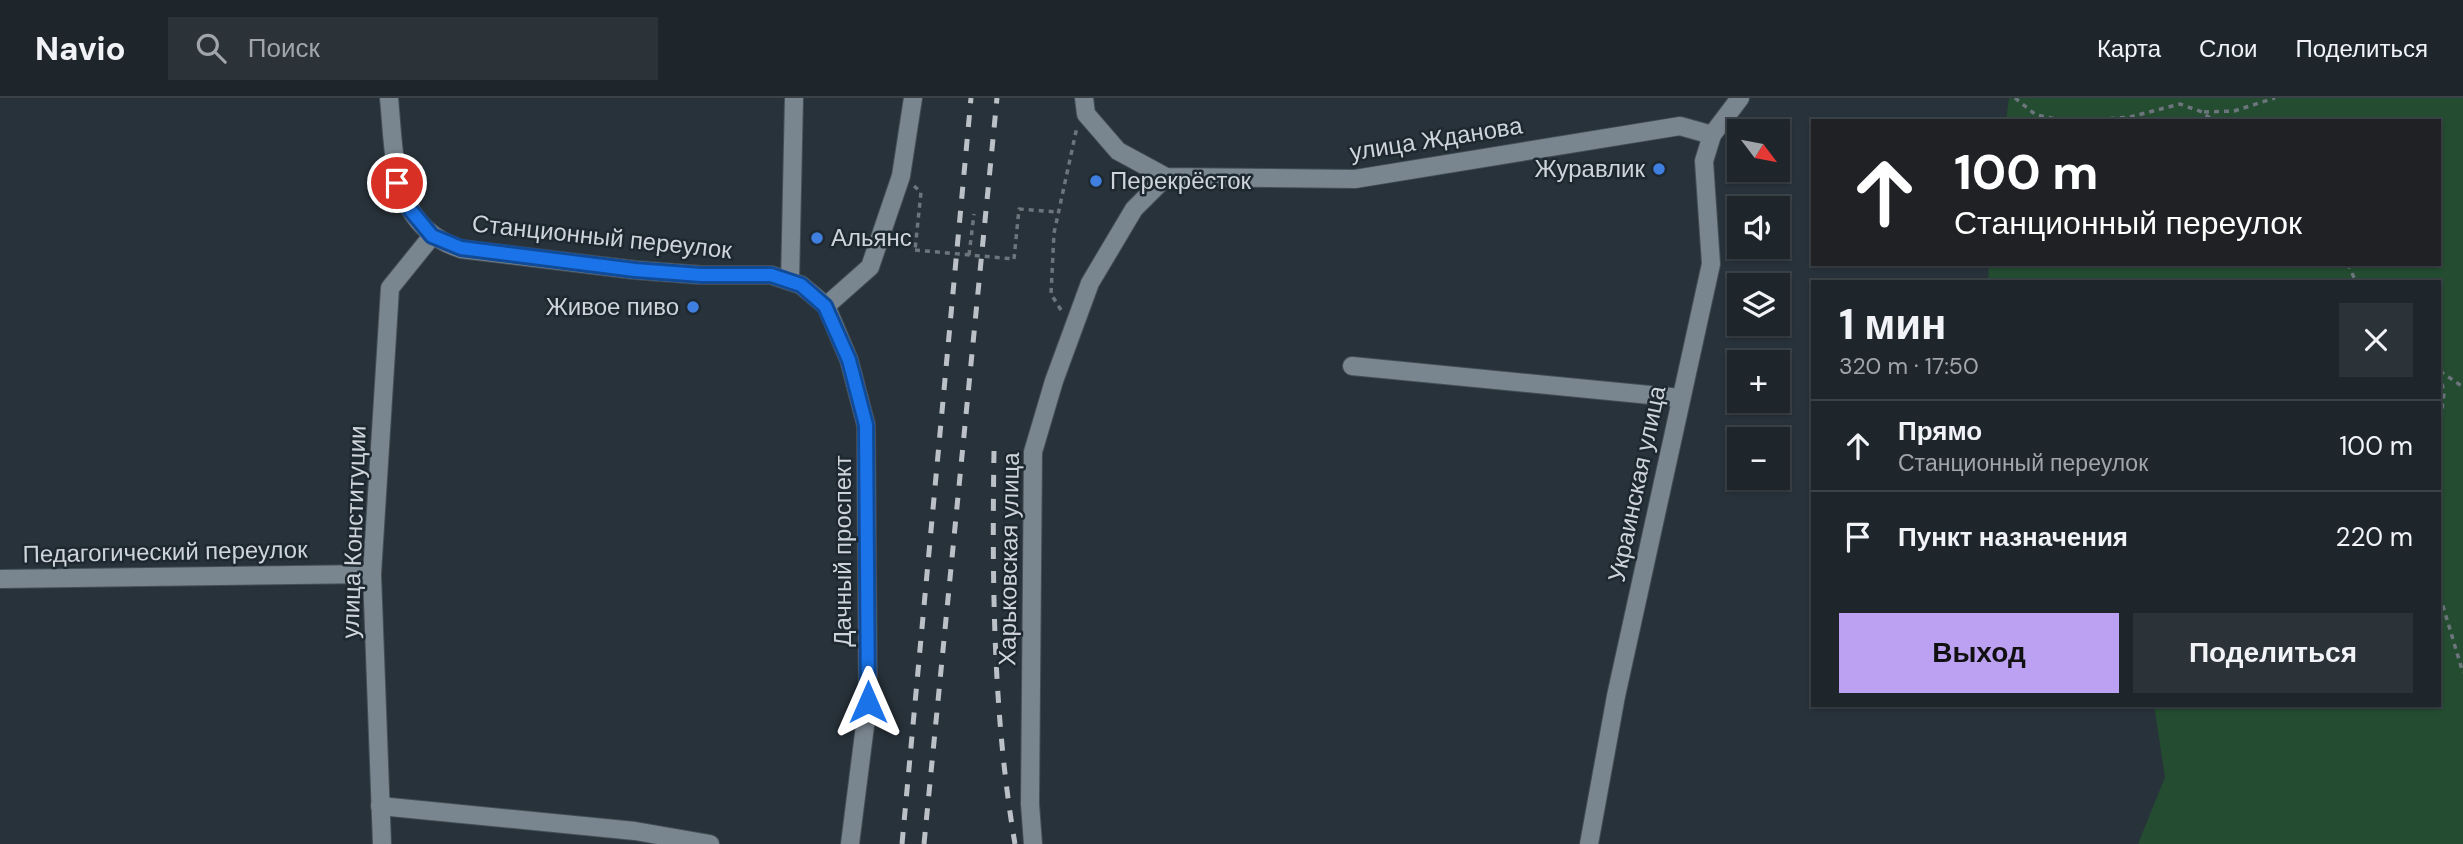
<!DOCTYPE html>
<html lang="ru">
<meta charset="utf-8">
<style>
:root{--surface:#1e262c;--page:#2b3238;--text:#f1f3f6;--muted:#a1a5a9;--line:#3c4348;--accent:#bca0f2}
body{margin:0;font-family:"DM Sans",sans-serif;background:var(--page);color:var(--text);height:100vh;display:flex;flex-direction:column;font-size:26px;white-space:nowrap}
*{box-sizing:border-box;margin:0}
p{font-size:23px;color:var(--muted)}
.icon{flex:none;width:38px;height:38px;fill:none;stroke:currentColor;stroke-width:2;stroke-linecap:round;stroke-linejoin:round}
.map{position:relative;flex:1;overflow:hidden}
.drawer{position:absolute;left:1811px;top:182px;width:630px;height:427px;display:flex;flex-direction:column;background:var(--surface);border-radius:0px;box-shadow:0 2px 5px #0004,0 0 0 2px var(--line)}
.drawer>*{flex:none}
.banner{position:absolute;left:1811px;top:21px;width:630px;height:147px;border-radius:0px;box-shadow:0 2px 5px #0004,0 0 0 2px var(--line);background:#202124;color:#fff;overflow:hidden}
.needle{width:46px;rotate:122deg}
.buttons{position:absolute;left:1727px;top:21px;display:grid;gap:14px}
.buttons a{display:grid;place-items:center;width:63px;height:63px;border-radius:0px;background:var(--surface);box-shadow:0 2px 5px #0004,0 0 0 2px var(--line);font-size:35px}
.pin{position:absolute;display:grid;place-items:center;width:60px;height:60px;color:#fff;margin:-30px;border:4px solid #fff;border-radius:50%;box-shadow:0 2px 7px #0007}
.me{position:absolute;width:77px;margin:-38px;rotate:0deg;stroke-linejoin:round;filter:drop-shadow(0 0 5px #0008)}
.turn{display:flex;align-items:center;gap:24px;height:147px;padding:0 28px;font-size:32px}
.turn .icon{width:91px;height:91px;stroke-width:2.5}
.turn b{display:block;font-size:49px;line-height:60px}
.round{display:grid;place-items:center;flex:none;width:74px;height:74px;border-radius:0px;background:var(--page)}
.overview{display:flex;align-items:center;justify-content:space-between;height:119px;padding:0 28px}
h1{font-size:42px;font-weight:700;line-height:52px}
.primary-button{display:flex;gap:14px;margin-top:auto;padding:14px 28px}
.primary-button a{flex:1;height:80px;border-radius:0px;background:var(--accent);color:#111;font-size:28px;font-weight:700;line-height:80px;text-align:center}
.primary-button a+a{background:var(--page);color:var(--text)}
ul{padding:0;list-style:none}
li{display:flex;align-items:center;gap:21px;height:91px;padding:0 28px;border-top:2px solid var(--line)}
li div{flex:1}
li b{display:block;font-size:26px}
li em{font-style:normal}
header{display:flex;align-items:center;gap:42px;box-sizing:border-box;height:98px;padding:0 35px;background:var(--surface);border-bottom:2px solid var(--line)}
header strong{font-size:33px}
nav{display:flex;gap:38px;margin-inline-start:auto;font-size:24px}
.search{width:490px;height:63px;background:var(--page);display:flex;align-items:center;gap:18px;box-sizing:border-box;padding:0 24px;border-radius:0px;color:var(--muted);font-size:26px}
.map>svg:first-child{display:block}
</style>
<header>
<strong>Navio</strong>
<div class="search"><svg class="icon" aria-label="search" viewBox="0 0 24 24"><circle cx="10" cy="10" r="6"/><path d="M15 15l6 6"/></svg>Поиск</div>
<nav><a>Карта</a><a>Слои</a><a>Поделиться</a></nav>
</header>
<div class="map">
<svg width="2463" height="746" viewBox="0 0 2463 746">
<rect width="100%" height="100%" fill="#28323a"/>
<polygon fill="#234c30" points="2009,0 2463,0 2463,746 2138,746 2165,679 2154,607 2440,607 2440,184 1988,184 1989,166 2440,166 2440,23 2006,23"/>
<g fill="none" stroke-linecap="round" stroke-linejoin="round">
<g stroke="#454e55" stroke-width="20">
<g id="minor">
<polyline points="1084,0 1086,16 1118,53 1166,79 1355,81 1680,28 1712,37"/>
<polyline points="790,183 794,0"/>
<polyline points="826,208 870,169 901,78 913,0"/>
<polyline points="1352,268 1681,300"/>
<polyline points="0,481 372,476"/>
<polyline points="380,708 635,733 710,746"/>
<polyline points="382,746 372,476 390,190 432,138"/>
<polyline points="1033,746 1030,706 1033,354 1054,283 1090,185 1134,111 1166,79"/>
</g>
</g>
<g stroke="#454e55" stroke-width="20">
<g id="tertiary">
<path d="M389,0C395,61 391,128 461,151L635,172L701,177H771L801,187L826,208L849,262L866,327L868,604L850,746"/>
<polyline points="1589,746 1616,598 1711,166 1704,63 1712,37 1740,0"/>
</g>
</g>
<g stroke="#6d757c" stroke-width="3.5" stroke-dasharray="5 5" stroke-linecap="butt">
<polyline points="2015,0 2036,17 2066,23"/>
<polyline points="2204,14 2234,13 2275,0"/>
<polyline points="2080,23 2130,19 2180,6 2202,14 2214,23"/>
<polyline points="914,88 921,94 915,152"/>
<polyline points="969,157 974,116"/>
<polyline points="1014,161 1019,111 1057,114"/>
<polyline points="2348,166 2356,184"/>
<polyline points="1061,212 1051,196 1054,135 1077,29"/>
<polyline points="2440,273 2463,289"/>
<polyline points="2440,276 2444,295 2440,328"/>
<polyline points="2440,498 2463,575"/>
</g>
<use href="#minor" stroke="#79858f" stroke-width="18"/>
<use href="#tertiary" stroke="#79858f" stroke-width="18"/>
<g stroke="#bbc1c7" stroke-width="5" stroke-dasharray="12 12" stroke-linecap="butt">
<path d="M994,353C992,483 993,617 1015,746"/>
<polyline points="902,746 971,0"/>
<polyline points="924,746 997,0"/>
</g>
<polyline stroke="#6d757c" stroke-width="3.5" stroke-dasharray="5 5" stroke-linecap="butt" points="915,152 1014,161"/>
</g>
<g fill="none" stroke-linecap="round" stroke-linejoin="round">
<g stroke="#114b97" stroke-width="18">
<polyline id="route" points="397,85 408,109 432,138 461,150 635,172 701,177 771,177 801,187 825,208 849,262 866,327 868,604"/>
</g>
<use href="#route" stroke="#1a73e8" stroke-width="12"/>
</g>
<g fill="#3f7fe0" stroke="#1e2830" stroke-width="2.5">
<circle cx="1659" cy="71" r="7"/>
<circle cx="1096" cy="83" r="7"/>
<circle cx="817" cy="140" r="7"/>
<circle cx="693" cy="209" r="7"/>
</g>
<g text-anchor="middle" stroke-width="5" stroke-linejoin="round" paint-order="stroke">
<g font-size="24" fill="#ced4da" stroke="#1e2830">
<text transform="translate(1436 41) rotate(-9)" y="8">улица Жданова</text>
<text transform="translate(602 139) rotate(6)" y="8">Станционный переулок</text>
<text transform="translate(1637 386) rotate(-78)" y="8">Украинская улица</text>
<text transform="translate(354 434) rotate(-88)" y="8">улица Конституции</text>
<text transform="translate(843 453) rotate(-90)" y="8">Дачный проспект</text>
<text transform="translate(165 454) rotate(-1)" y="8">Педагогический переулок</text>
<text transform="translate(1009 461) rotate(-89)" y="8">Харьковская улица</text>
</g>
<g font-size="24" fill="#ced4da" stroke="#1e2830" text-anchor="end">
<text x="1645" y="79">Журавлик</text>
<text x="1110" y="91" text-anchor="start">Перекрёсток</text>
<text x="831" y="148" text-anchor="start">Альянс</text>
<text x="679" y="217">Живое пиво</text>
</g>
</g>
</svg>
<div class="buttons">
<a><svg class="needle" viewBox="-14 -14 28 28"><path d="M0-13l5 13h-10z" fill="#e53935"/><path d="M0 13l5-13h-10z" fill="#a1a5a9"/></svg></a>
<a><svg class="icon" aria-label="sound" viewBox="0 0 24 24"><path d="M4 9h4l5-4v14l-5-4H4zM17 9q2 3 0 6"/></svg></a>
<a><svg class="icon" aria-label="layers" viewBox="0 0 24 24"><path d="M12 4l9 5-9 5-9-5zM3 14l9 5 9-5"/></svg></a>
<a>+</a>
<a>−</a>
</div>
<div class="pin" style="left:397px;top:85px;background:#d93025"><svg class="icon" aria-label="arrive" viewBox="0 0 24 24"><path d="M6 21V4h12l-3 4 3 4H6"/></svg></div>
<svg class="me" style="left:868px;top:604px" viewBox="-20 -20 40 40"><path d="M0-17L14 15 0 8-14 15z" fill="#1a73e8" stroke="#fff" stroke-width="4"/></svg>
<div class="banner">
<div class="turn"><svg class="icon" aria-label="ahead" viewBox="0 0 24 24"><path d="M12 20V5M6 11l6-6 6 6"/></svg><div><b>100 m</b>Станционный переулок</div></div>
</div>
<section class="drawer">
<div class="overview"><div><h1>1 мин</h1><p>320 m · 17:50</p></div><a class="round"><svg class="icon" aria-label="close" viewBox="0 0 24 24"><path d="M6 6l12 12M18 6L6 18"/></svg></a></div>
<ul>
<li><svg class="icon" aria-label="ahead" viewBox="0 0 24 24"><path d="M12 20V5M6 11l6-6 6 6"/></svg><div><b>Прямо</b><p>Станционный переулок</p></div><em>100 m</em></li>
<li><svg class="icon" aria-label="arrive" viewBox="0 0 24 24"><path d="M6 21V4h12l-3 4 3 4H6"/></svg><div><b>Пункт назначения</b></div><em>220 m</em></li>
</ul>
<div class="primary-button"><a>Выход</a><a>Поделиться</a></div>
</section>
</div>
